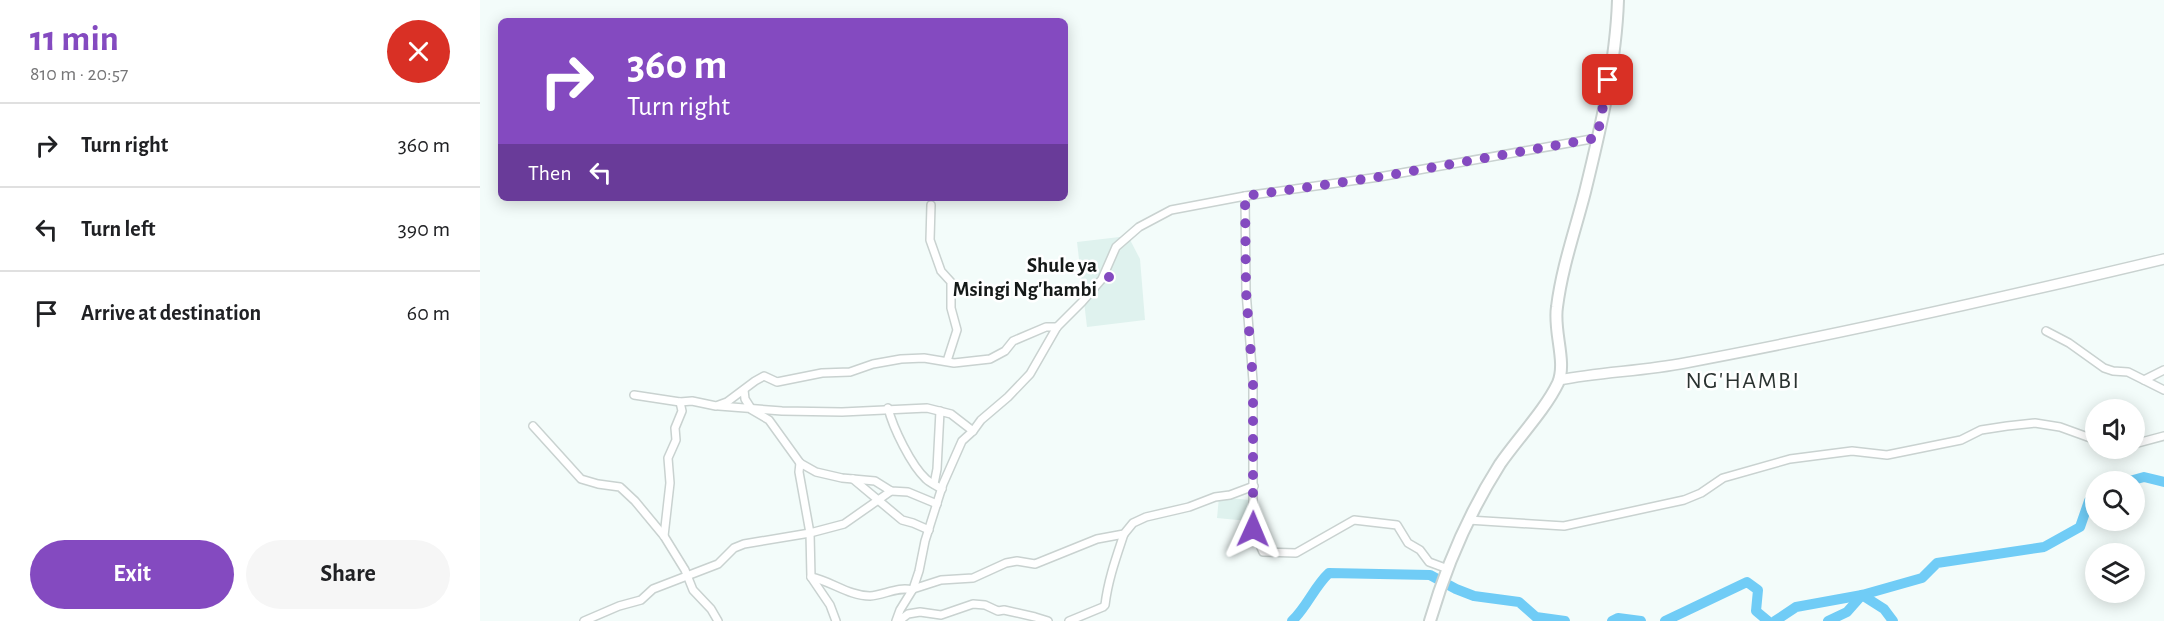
<!DOCTYPE html>
<meta charset="utf-8">
<style>
:root{--surface:#fff;--page:#f6f6f6;--text:#202124;--muted:#757577;--line:#e0e0e0;--accent:#844ac0}
body{margin:0;font-family:"Alegreya Sans",sans-serif;background:var(--page);color:var(--text);height:100vh;display:flex;flex-direction:column;font-size:22px;white-space:nowrap}
*{box-sizing:border-box;margin:0}
p{font-size:20px;color:var(--muted)}
.icon{flex:none;width:33px;height:33px;fill:none;stroke:currentColor;stroke-width:2;stroke-linecap:round;stroke-linejoin:round}
.map{position:relative;flex:1;overflow:hidden}
.sheet{display:flex;flex-direction:column;background:var(--surface);width:480px}
.sheet>*{flex:none}
.top-card{position:absolute;left:18px;top:18px;width:570px;height:183px;border-radius:9px;box-shadow:0 3px 15px #0003;background:#844ac0;color:#fff;overflow:hidden}
.controls{position:absolute;left:1605px;top:399px;display:grid;gap:12px}
.controls a{display:grid;place-items:center;width:60px;height:60px;border-radius:50%;background:var(--surface);box-shadow:0 3px 15px #0003;font-size:30px}
.pin{position:absolute;display:grid;place-items:center;width:51px;height:51px;color:#fff;margin:-26px;border-radius:12px;box-shadow:0 3px 9px #0006}
.me{position:absolute;width:66px;margin:-33px;rotate:1deg;stroke-linejoin:round;filter:drop-shadow(0 0 4px #0008)}
.turn{display:flex;align-items:center;gap:21px;height:126px;padding:0 30px;font-size:27px}
.turn .icon{width:78px;height:78px;stroke-width:2.5}
.turn b{display:block;font-size:42px;line-height:51px}
.then{display:flex;align-items:center;height:57px;padding:0 30px;background:#0003;gap:12px;font-size:22px}
.round{display:grid;place-items:center;flex:none;width:63px;height:63px;border-radius:32px;background:var(--page)}
.headline{display:flex;align-items:center;justify-content:space-between;height:102px;padding:0 30px}
h1{font-size:36px;font-weight:700;line-height:45px;color:var(--accent)}
.button{display:flex;gap:12px;margin-top:auto;padding:12px 30px}
.button a{flex:1;height:69px;border-radius:36px;background:var(--accent);color:#fff;font-size:24px;font-weight:700;line-height:69px;text-align:center}
.button a+a{background:var(--page);color:var(--text)}
ul{padding:0;list-style:none}
li{display:flex;align-items:center;gap:18px;height:84px;padding:0 30px;border-top:2px solid var(--line)}
li div{flex:1}
li b{display:block;font-size:22px}
li em{font-style:normal}
main{display:flex;flex:1;min-height:0}
.map>svg:first-child{display:block}
</style>
<main>
<section class="sheet">
<div class="headline"><div><h1>11 min</h1><p>810 m · 20:57</p></div><a class="round" style="background:#d93025;color:#fff"><svg class="icon" aria-label="close" viewBox="0 0 24 24"><path d="M6 6l12 12M18 6L6 18"/></svg></a></div>
<ul>
<li><svg class="icon" aria-label="right" viewBox="0 0 24 24"><path d="M7 20v-9h11M14 6l5 5-5 5"/></svg><div><b>Turn right</b></div><em>360 m</em></li>
<li><svg class="icon" aria-label="left" viewBox="0 0 24 24"><path d="M17 20v-9H6M10 6l-5 5 5 5"/></svg><div><b>Turn left</b></div><em>390 m</em></li>
<li><svg class="icon" aria-label="arrive" viewBox="0 0 24 24"><path d="M6 21V4h12l-3 4 3 4H6"/></svg><div><b>Arrive at destination</b></div><em>60 m</em></li>
</ul>
<div class="button"><a>Exit</a><a>Share</a></div>
</section>
<div class="map">
<svg width="1684" height="621" viewBox="0 0 1684 621">
<rect width="100%" height="100%" fill="#f3fcfa"/>
<g fill="#dff2ee">
<polygon points="648,236 660,259 665,320 607,327 597,242"/>
<polygon points="739,497 770,500 768,521 737,518"/>
</g>
<g fill="none" stroke-linecap="round" stroke-linejoin="round">
<g stroke="#70ccf6" stroke-width="10">
<polyline points="1646,482 1664,477 1684,482"/>
<path d="M812,621C827,607 834,587 849,573L950,575L976,589L994,596L1039,602L1056,617L1085,621"/>
<polyline points="1132,621 1138,618 1161,621"/>
<polyline points="1185,621 1267,582 1278,590 1276,611 1288,621"/>
<polyline points="1295,621 1316,607 1382,595 1442,578 1457,563 1564,547 1600,527 1609,501 1616,496"/>
<polyline points="1348,621 1367,612 1382,595 1404,609 1413,621"/>
</g>
<g stroke="#c9d2d0" stroke-width="10">
<g id="street">
<polyline points="451,205 450,240 461,271 471,282 471,308 477,330 467,361"/>
<polyline points="1566,331 1589,343 1624,368 1633,371 1648,372 1684,390"/>
<polyline points="1664,380 1684,370"/>
<polyline points="264,390 265,399 272,410 289,420 320,463 336,472 362,478 395,481 411,491 428,492 457,504"/>
<polyline points="154,395 200,402 212,401 236,406 247,402 275,381 284,376 297,382 342,373 370,372 393,364 421,359 444,358 474,363 510,359 525,351 533,341 566,327 577,327"/>
<polyline points="239,406 302,411 362,412 447,408 471,414 493,431"/>
<path d="M408,408C413,428 431,465 446,479C450,483 457,486 462,489"/>
<polyline points="53,426 101,479 118,484 140,487 155,501 184,536 205,570 213,590 231,609 238,621"/>
<polyline points="1654,444 1684,436"/>
<polyline points="320,463 319,472 330,533 331,577 350,605 356,621"/>
<polyline points="373,479 422,520 433,523 449,530"/>
<polyline points="454,484 457,469 460,411"/>
<polyline points="988,520 1084,526 1204,500 1221,493 1243,478 1310,459 1372,451 1407,455 1481,440 1501,430 1527,426 1555,423 1580,427 1616,440"/>
<polyline points="184,536 190,483 188,458 196,440 195,428 202,411 200,402"/>
<polyline points="968,569 949,562 940,550 928,543 917,525 874,520 816,553 783,552 773,529 773,381 766,291 765,196 899,177 1117,138"/>
<path d="M331,577C351,581 369,596 390,596C404,595 419,586 432,590"/>
<polyline points="433,589 461,580 493,578 526,563 537,561 555,564 617,539 644,534 653,523 666,517 709,507 735,497 750,495 774,486"/>
<polyline points="104,621 139,606 161,600 173,589 238,564 254,548 264,544 330,533 364,524 411,491"/>
<polyline points="416,621 420,610 433,589 439,571 445,541 463,484 482,441 493,431 501,420 528,397 550,374 577,327 602,302 622,279 636,247 659,227 691,210 765,196"/>
<polyline points="419,621 428,614 440,612 461,615 493,604 505,605 518,611 524,610 555,617 568,621"/>
<path d="M589,621L623,607L625,605C628,580 636,558 644,534"/>
</g>
</g>
<g stroke="#c9d2d0" stroke-width="12">
<path id="secondary" d="M1079,380C1121,372 1164,371 1205,363C1366,333 1525,297 1684,259"/>
</g>
<g stroke="#c9d2d0" stroke-width="14">
<path id="primary" d="M950,621C966,566 989,513 1020,464C1038,438 1065,410 1078,383C1087,362 1073,331 1077,307C1082,267 1095,231 1105,192C1120,131 1136,63 1138,0"/>
</g>
<use href="#street" stroke="#fff" stroke-width="7"/>
<use href="#secondary" stroke="#fff" stroke-width="9"/>
<use href="#primary" stroke="#fff" stroke-width="10"/>
</g>
<g fill="none" stroke-linecap="round" stroke-linejoin="round">
<polyline stroke="#844ac0" stroke-width="10" stroke-dasharray="0 18" points="773,529 773,381 766,291 765,196 899,177 1117,138 1128,80"/>
</g>
<circle fill="#844ac0" stroke="#fff" stroke-width="2" cx="629" cy="277" r="6"/>
<g text-anchor="middle" stroke-width="5" stroke-linejoin="round" paint-order="stroke">
<g font-size="21" font-weight="bold" fill="#151918" stroke="#fff" text-anchor="end">
<text x="617" y="272">Shule ya<tspan x="617" dy="24">Msingi Ng'hambi</tspan></text>
</g>
<g font-size="24" letter-spacing="1.5" fill="#2b3331" stroke="#fff">
<text x="1263" y="388">NG'HAMBI</text>
</g>
</g>
</svg>
<div class="controls">
<a><svg class="icon" aria-label="sound" viewBox="0 0 24 24"><path d="M4 9h4l5-4v14l-5-4H4zM17 9q2 3 0 6"/></svg></a>
<a><svg class="icon" aria-label="search" viewBox="0 0 24 24"><circle cx="10" cy="10" r="6"/><path d="M15 15l6 6"/></svg></a>
<a><svg class="icon" aria-label="layers" viewBox="0 0 24 24"><path d="M12 4l9 5-9 5-9-5zM3 14l9 5 9-5"/></svg></a>
</div>
<div class="pin" style="left:1128px;top:80px;background:#d93025"><svg class="icon" aria-label="arrive" viewBox="0 0 24 24"><path d="M6 21V4h12l-3 4 3 4H6"/></svg></div>
<svg class="me" style="left:773px;top:529px" viewBox="-20 -20 40 40"><path d="M0-17L14 15 0 8-14 15z" fill="#844ac0" stroke="#fff" stroke-width="4"/></svg>
<div class="top-card">
<div class="turn"><svg class="icon" aria-label="right" viewBox="0 0 24 24"><path d="M7 20v-9h11M14 6l5 5-5 5"/></svg><div><b>360 m</b>Turn right</div></div>
<div class="then">Then<svg class="icon" aria-label="left" viewBox="0 0 24 24"><path d="M17 20v-9H6M10 6l-5 5 5 5"/></svg></div>
</div>
</div>
</main>
